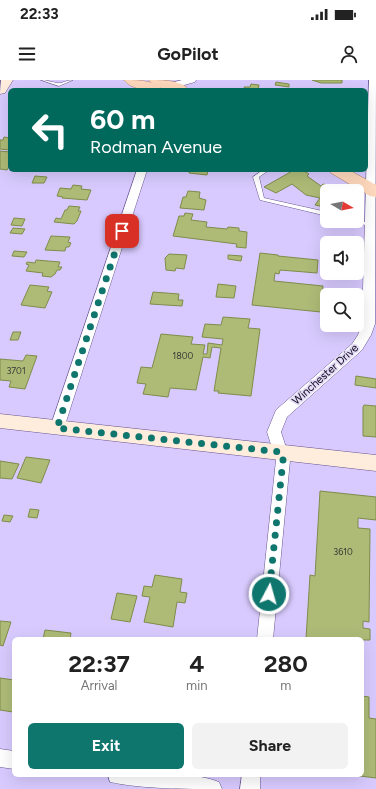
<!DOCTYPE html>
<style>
:root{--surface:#fff;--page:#f2f2f2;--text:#222;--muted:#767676;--accent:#0f766e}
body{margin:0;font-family:Figtree,sans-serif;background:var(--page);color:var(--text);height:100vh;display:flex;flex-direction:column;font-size:15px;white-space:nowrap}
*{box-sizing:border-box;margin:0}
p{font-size:13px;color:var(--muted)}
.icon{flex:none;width:22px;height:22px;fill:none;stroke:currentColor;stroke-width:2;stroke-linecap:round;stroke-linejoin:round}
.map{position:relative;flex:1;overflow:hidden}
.panel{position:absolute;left:12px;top:557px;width:352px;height:140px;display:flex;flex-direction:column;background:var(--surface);border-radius:6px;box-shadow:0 4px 16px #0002}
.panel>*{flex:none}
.top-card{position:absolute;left:8px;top:8px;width:360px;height:84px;border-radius:6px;box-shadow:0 4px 16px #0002;background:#00695c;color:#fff;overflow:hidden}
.needle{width:26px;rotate:100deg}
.controls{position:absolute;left:320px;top:104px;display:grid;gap:8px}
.controls a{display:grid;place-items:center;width:44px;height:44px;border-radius:6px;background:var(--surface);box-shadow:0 4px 16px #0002;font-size:20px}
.pin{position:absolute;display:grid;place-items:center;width:34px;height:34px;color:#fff;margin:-17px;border-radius:8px;box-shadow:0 2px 6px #0006}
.me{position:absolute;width:44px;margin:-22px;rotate:6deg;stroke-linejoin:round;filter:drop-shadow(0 0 3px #0008)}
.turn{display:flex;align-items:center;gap:14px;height:84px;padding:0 16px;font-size:18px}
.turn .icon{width:52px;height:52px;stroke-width:2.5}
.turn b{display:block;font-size:28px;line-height:34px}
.eta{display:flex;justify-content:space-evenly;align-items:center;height:68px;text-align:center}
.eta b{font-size:24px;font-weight:700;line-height:28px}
.primary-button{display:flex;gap:8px;margin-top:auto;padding:8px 16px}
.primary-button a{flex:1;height:46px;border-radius:6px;background:var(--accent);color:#fff;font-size:16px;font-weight:700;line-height:46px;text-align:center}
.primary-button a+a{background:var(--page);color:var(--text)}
.status{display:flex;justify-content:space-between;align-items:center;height:28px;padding:0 20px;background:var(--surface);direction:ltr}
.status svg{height:11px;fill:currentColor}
header{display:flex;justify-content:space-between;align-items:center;height:52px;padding:0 16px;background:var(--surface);font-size:18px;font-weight:700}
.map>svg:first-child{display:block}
</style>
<div class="status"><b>22:33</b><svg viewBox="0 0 49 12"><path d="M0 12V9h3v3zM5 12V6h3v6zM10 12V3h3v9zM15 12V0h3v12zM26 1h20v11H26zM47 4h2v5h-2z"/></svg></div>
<header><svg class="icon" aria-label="menu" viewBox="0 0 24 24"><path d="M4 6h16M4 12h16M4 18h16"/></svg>GoPilot<svg class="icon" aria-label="person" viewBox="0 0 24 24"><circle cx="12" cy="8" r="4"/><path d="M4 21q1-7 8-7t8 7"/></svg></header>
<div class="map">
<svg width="376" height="709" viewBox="0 0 376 709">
<rect width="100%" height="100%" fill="#d8cafe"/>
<g fill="#aebb77" stroke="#7f8c4a">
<polygon points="312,0 342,0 342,3 321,3"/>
<polygon points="276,2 289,4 289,7 275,5"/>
<polygon points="251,4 259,5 258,10 245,10 244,7 250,7"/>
<polygon points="4,57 10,58 10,70 0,69 0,60 3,60"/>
<polygon points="0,71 10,72 10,85 7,90 0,89"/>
<polygon points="189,90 208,90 207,95 189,93"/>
<polygon points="294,90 302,90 309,94 307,96 321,106 323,104 331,106 330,109 338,111 327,111 327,133 321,132 324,127 315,125 320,118 306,115 292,104 276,113 264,107"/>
<polygon points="35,96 47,97 44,103 32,103"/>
<polygon points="73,105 82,106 81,109 91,110 87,120 62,118 63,117 57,116 60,108 71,109"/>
<polygon points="188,111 200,112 199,118 206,120 204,130 180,128 183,117 186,117"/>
<polygon points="69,126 80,127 78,131 81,131 77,141 74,144 54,142 56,138 61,139 65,130 67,130"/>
<polygon points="185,133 193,134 191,140 207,142 206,147 227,149 228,147 239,148 239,151 247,152 246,168 236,167 237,164 173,156 179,136 184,136"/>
<polygon points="14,138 25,139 22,146 11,145"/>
<polygon points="13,148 25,149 22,154 10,153"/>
<polygon points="51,156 70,157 68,162 71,163 69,167 66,167 65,171 45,170"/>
<polygon points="14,171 27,172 24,177 12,176"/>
<polygon points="260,173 278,175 278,176 318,180 317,193 280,190 279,194 275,193 274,201 323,206 321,232 252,225"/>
<polygon points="169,174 187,175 184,189 176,188 175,191 166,190 165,178"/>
<polygon points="228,175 242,176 241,181 228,179"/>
<polygon points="36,180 60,182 58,187 62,187 60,190 57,190 55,194 51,197 42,196 43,193 26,191 29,185 26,184 27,182 35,183"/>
<polygon points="218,204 236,206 234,218 216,217"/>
<polygon points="30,205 49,207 47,211 52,212 45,228 21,225"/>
<polygon points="153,212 179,214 178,220 183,220 182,226 150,224"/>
<polygon points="223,237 250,239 248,248 260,249 251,316 218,313 219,311 214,311 221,268 212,267 210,278 203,277 196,310 170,308 168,317 143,314 146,304 137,303 141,287 152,288 161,254 193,257 191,264 205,265 203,274 207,274 208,263 222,265 223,259 202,257 205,244 221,245"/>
<polygon points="13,252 21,252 18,260 10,260"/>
<polygon points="26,275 37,276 25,309 9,307 11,301 0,300 0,279 23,281"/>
<polygon points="356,296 376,299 376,308 355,305"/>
<polygon points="364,325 376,326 376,357 363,356 363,327"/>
<polygon points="26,377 50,380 41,403 17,398"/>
<polygon points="0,381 19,384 12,399 0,398"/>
<polygon points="320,411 376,417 376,440 358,438 358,448 370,449 369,542 363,541 363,548 370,549 370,560 362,560 362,566 362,559 306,559 310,495 315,496"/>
<polygon points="30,429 39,430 37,438 28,437"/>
<polygon points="4,435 13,436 10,442 2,441"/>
<polygon points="155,495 182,499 180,512 187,513 185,523 177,522 173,547 144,542 150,517 142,516 144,506 152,507"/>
<polygon points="117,513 137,516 130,542 111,539"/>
<polygon points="0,541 11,542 3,566 0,565"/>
<polygon points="45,550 71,553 70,559 43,559"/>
<polygon points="0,598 14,600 13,632 0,630"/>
<polygon points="362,616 369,617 369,638 376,639 376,698 352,695 362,695"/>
</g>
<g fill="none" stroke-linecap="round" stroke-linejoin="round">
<g stroke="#695790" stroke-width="1">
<g id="lane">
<path d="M41,0C47,0 51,2 57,3C61,4 67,0 73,0L59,6Z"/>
<polygon points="263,90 269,90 259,97 264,118 327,132 327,136 260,120 253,97"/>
<polygon points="357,140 373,144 374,145 371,147 353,141 357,141"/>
</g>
</g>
<g stroke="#695790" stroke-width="1">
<g id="street">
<polygon points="182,0 196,0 195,2 170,9 166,6 167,4"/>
<polygon points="369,0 376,0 375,244 371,255 362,270 287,337 281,352 290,380 273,559 257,559 276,380 267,352 276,330 352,264 358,255 362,244"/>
<polygon points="137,90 147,90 64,348 62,352 57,353 52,352 50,348"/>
<polygon points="0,669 14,671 14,689 0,687"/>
<path d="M108,695C140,695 189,690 219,702L222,709C188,709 141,709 110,702Z"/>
<polygon points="242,695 260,695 260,709 240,709"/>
</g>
</g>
<g stroke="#695790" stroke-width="1">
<g id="secondary">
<polygon points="1,0 13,0 5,13 0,14"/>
<polygon points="0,334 376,375 376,391 0,348"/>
</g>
</g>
<g stroke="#aa7f68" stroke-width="1">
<g id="primary">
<path d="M124,0C136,0 155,0 163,10C151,10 132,11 124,0Z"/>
<path d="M149,0C161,0 182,0 189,10C178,10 156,11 149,0Z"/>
<polygon points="329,90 349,90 376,105 376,117 370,116 331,93"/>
</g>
</g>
<use href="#lane" fill="#fff" fill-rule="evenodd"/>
<use href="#street" fill="#fff" fill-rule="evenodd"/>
<use href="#secondary" fill="#feecdd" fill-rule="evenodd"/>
<use href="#primary" fill="#fed8bc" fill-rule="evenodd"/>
</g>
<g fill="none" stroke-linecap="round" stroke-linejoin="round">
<polyline stroke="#0f766e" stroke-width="7" stroke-dasharray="0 12.6" points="122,151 57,348 281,372 283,380 269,514"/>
</g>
<g text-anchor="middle" stroke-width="3.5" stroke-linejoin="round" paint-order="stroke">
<g font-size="9" fill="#383635">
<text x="183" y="279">1800</text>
<text x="16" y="294">3701</text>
<text x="343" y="475">3610</text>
</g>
<g font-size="11" fill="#11091f" stroke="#e3dcf6">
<text transform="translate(325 294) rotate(-42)" y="4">Winchester Drive</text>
</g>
</g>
</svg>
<div class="controls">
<a><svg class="needle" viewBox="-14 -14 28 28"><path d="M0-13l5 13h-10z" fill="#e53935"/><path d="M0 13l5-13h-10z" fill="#767676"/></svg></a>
<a><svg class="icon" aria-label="sound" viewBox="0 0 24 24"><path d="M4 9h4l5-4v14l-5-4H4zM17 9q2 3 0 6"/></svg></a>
<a><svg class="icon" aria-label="search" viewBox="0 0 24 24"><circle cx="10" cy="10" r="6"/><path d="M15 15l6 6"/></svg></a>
</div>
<div class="pin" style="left:122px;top:151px;background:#d93025"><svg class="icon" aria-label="arrive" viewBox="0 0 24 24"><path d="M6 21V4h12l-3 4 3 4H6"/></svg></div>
<svg class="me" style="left:269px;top:514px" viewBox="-20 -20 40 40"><circle r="17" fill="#0f766e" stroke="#fff" stroke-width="3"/><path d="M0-11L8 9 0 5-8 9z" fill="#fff"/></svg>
<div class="top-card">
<div class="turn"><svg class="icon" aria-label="left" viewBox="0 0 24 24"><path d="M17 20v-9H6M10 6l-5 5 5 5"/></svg><div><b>60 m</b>Rodman Avenue</div></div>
</div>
<section class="panel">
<div class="eta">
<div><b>22:37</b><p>Arrival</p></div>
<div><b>4</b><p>min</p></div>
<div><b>280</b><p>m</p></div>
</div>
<div class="primary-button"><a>Exit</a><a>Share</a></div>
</section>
</div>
